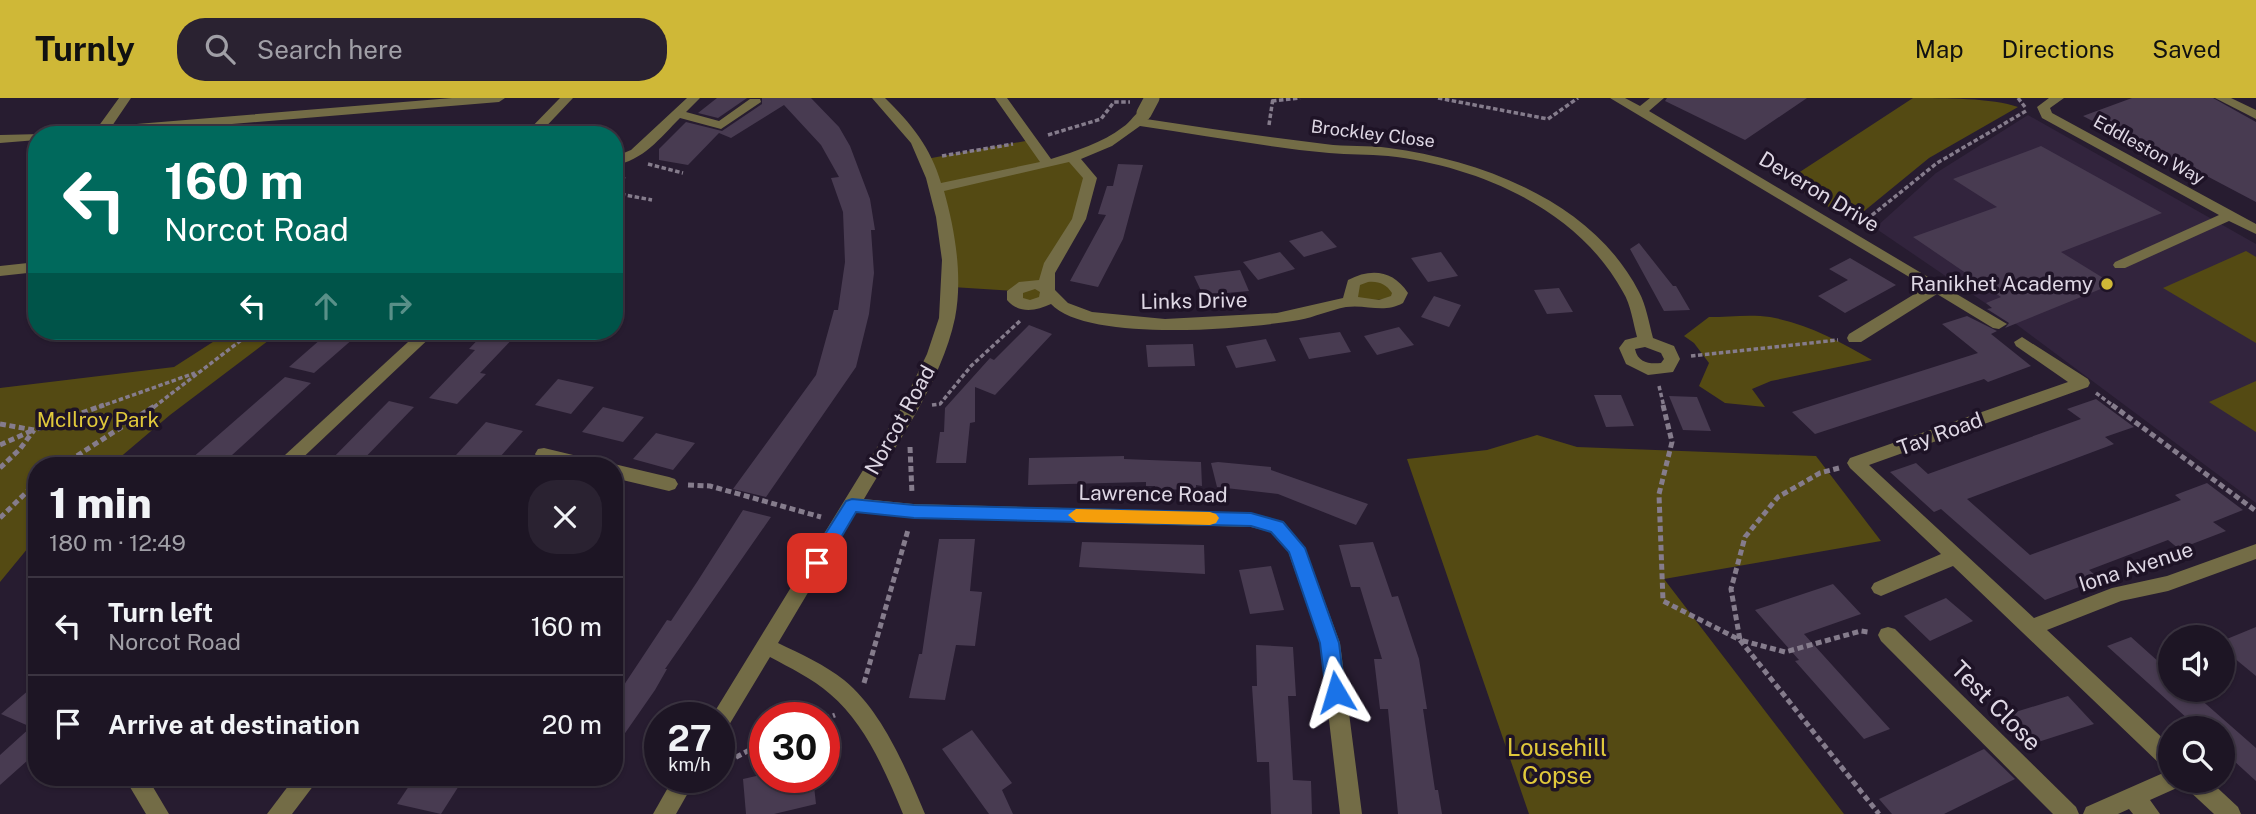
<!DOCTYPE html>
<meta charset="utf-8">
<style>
:root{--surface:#1d1524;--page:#2a2231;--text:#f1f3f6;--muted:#a09fa6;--line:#3b3441;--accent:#cfb837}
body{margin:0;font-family:"Public Sans",sans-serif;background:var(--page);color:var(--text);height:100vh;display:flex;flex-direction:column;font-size:26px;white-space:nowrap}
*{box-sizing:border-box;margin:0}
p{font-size:23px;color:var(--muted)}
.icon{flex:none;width:38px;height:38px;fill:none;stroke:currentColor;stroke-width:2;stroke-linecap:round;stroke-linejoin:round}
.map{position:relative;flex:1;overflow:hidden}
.side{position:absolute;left:28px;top:359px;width:595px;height:329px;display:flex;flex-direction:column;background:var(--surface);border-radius:28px;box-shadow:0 2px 5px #0004,0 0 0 2px var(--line)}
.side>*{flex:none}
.top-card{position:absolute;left:28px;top:28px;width:595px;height:214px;border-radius:28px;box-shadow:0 2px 5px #0004,0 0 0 2px var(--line);background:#00695c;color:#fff;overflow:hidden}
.buttons{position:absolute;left:2158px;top:527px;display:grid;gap:14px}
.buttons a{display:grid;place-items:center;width:77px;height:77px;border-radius:50%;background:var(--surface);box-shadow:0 2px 5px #0004,0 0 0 2px var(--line);font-size:35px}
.speed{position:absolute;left:644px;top:604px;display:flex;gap:14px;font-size:35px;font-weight:700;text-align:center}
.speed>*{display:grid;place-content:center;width:91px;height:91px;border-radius:50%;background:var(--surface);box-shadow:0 2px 5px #0004,0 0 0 2px var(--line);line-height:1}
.speed small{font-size:18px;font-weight:400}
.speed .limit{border:10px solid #d22;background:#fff;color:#111}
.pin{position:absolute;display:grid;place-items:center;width:60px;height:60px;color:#fff;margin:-30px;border-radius:14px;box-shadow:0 4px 10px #0006}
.me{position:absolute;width:77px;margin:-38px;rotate:353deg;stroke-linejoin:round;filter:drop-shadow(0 0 5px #0008)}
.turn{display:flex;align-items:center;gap:24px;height:147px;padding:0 21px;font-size:32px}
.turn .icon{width:91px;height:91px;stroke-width:2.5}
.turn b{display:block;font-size:49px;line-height:60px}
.lanes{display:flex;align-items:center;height:66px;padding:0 21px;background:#0003;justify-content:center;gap:35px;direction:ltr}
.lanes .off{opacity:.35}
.round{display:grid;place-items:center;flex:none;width:74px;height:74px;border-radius:28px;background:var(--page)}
.head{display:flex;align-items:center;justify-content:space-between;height:119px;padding:0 21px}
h1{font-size:42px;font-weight:800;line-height:52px}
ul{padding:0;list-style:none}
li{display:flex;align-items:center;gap:21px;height:98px;padding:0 21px;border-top:2px solid var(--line)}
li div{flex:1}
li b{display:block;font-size:26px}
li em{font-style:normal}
header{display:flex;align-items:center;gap:42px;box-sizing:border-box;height:98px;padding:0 35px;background:var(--accent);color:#111}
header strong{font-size:33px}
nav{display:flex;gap:38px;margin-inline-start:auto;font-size:24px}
.search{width:490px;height:63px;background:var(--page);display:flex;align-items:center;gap:18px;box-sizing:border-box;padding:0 24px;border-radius:28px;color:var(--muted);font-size:26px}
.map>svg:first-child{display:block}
</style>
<header>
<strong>Turnly</strong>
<div class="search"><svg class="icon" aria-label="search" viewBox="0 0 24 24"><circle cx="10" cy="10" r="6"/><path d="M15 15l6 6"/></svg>Search here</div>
<nav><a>Map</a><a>Directions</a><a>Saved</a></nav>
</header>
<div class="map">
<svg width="2256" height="716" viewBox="0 0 2256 716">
<rect width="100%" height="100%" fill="#271c30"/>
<polygon fill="#32243d" points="2028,17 2256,146 2256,405 2016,226 1875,130 1936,75"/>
<g fill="#544a13">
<path d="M1913,0C1943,0 1993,0 2018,9L1929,60L1852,123L1786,83Z"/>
<polygon points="1031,42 1048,66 1072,59 1090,80 1078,123 1048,174 1046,202 1022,207 1015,193 952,189 926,61"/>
<polygon points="2246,153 2256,159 2256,245 2163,190"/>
<polygon points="1387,180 1398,201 1350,203 1353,185"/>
<path d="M1709,219C1728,219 1751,216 1770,219C1808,226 1839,243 1872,262L1771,283L1752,291L1765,309L1725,305L1699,288L1709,265L1694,245L1684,238Z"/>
<polygon points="230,233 281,233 170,317 111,367 37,368 37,439 0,484 0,290 174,269"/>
<polygon points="2256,283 2256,334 2209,304"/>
<polygon points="1537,337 1577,349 1816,358 1881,443 1664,481 1844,716 1529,716 1407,361 1487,352"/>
</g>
<g fill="#483b51">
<polygon points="717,0 747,0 718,20 698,15"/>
<polygon points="762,0 811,0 839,29 850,48 870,101 875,132 871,132 874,175 869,216 856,269 766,399 733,391 816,277 834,212 838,212 845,164 843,114 831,80 839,79 821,47 784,7 731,40 719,35 688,67 659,62 659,51 686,24 722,33 762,6"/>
<polygon points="1667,0 1807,0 1745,42 1665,3"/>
<polygon points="2132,0 2213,0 2256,24 2256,104 2131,38 2125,40 2083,18"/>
<polygon points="2041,48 2162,115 2061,154 2113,186 2005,230 2009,225 1987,211 1992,210 1986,205 2001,199 1913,139 1997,109 1953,81"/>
<polygon points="1118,66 1143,67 1123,141 1098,189 1070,183 1106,117 1098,116 1107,88 1113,88"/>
<polygon points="1322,133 1337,149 1304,159 1289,143"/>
<polygon points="1639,145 1673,188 1676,188 1690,212 1664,213 1630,151"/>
<polygon points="1280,154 1295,171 1258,182 1243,164"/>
<polygon points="1441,154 1458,178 1428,184 1411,160"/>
<polygon points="1850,160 1896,187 1845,215 1818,198 1848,182 1829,171"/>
<polygon points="1240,172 1249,193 1203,197 1194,178"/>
<polygon points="1559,190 1573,214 1547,216 1534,192"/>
<polygon points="1434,198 1461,207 1449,229 1421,219"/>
<polygon points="1967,218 1997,233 1991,236 2031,268 1988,284 1984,281 1815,336 1792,314 1978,255 1942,226"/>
<polygon points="1029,227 1052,236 995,297 975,289 975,324 970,325 966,365 936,365 940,334 944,334 945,310 990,260 994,262"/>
<polygon points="1399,229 1414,247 1377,257 1364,238"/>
<polygon points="486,233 520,233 480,275 486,276 457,306 429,300 475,252 469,251"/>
<polygon points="329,234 354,240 314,275 289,269"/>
<polygon points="1340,234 1351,254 1309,261 1299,240"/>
<polygon points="1266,241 1276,263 1236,270 1226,248"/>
<polygon points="1193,246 1195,268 1148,269 1146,247"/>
<polygon points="285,279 311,285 220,368 183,368"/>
<polygon points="558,281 594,289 571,316 535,307"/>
<polygon points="1594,297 1621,297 1634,328 1606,329"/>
<polygon points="1669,298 1697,299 1711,333 1683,332"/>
<polygon points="2096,301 2134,329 2105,339 2114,346 1967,401 2030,457 2181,402 2175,397 2207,385 2243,412 2213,424 2226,433 2179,451 2168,442 2089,472 2100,481 2045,502 1941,411 1934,414 1890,374 1916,365 1928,376 2081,321 2067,311"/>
<polygon points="389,303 414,309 357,368 325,368"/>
<polygon points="603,309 623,314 644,319 623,344 582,334"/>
<polygon points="486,324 523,333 492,368 446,368"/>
<polygon points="656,335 695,345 673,372 633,361"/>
<polygon points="1124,358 1124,361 1201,364 1202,388 1196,387 1196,392 1155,391 1155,388 1146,388 1146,384 1028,387 1029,360"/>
<polygon points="1218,364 1271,369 1271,372 1368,406 1356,427 1278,396 1217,389 1211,365"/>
<polygon points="743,412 771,419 665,571 667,571 655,592 614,651 614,602 667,522 671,523 697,484"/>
<polygon points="939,441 975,441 970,493 982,494 975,548 956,547 945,602 909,600 919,556 922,556"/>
<polygon points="1082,444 1204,447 1205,476 1079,469"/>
<polygon points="1373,444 1392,499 1398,498 1419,561 1427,611 1423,611 1435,692 1438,692 1442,716 1398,716 1388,611 1380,611 1374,561 1382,561 1360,489 1351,489 1339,447"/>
<polygon points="1271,468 1284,512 1250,516 1239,472"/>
<polygon points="1833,486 1861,516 1804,536 1890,631 1864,641 1795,563 1799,562 1755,512"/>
<polygon points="1946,500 1973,523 1930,543 1904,518"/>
<polygon points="2256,529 2256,578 2222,550 2222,543"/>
<polygon points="2131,539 2170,574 2170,592 2190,592 2256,650 2256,683 2222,652 2222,630 2198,630 2107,548"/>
<polygon points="1256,547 1293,549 1296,598 1288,598 1293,682 1311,683 1312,716 1271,716 1269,664 1257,664 1252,588 1257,588"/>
<polygon points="37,585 37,654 0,687 0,657 31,629 1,616"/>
<polygon points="2068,598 2094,626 2035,645 2009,616"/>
<polygon points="972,632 1012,685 1002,692 1013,716 989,716 942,651"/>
<polygon points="1984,651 2015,681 1944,716 1892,716 1879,701"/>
<polygon points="765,676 765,679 813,679 816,706 774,716 746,716 743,681"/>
<polygon points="415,679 444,679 462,683 441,716 397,706"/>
</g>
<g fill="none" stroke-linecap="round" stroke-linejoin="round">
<g stroke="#857c8c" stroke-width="3.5" stroke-dasharray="4.5 2.5" stroke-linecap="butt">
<polyline points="1438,0 1548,21 1578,0"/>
<polyline points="2018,0 2025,9"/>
<polyline points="1272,3 1300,0"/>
<polyline points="1269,27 1273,0"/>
<polyline points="289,37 330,32"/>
<polyline points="1048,37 1101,21 1114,4 1130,4"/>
<polyline points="942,58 1013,46"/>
<polyline points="648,66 683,75"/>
<polyline points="614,88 625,79"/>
<polyline points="614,95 652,102"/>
<polyline points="1861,126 1937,65 2026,13"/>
<polyline points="1691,258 1838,242"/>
<polyline points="1659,288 1664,309"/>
<polyline points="2096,295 2115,309"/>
<polyline points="932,307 940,306 971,268 1021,222"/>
<polyline points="99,309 195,275"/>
<polyline points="154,309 253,233"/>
</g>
<g stroke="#857c8c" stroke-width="5" stroke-dasharray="6 3.5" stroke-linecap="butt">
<polyline points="1663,307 1672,344 1659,396 1663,503 1740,542 1879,716"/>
<polyline points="2112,307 2256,413"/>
<polyline points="0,326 34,332 104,307"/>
<polyline points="0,347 31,333"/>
<polyline points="910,349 912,396"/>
<polyline points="61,368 156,307"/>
<polyline points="0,370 20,351 34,332"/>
<polyline points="1839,370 1820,375 1778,399 1745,439 1731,491 1740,542 1785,554 1861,533 1868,534"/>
<polyline points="688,387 710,388 821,419"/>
<polyline points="0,420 37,384"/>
<polyline points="864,585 908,432"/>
<polyline points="824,621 835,617"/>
<polyline points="719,668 765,644"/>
</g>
<g fill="#736c46" fill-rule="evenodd">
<polygon points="119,0 131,0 112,28 452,0 505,0 499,4 99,37 37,37 37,42 0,45 0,37 42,36 48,33 98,29"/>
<polygon points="560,0 573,0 538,37 524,37"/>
<path d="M687,0H700L686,14L719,23L750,1H760L761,4L721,31L680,20C660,40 643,63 614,67V59L631,52Z"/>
<path d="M872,0H885C911,25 931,50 941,85L1040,64L995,0H1007L1051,61C1076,53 1102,45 1123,29C1131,24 1135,14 1144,11L1150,15L1146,21C1206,30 1265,39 1325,46C1347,49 1368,47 1389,50C1484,63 1593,104 1639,194C1646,207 1649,225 1653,240L1674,248L1680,261L1673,274L1648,277L1626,266L1619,250L1625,242L1637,239C1633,225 1631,207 1623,194C1578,111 1478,68 1388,58C1368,56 1349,57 1329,55C1266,49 1203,37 1140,28L1112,48L1081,61L1097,80L1086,121L1055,175V192L1068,205L1092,214L1165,221L1277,215L1343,200L1348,182C1371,170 1393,172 1408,195L1403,205C1383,216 1367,206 1346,209C1330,212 1315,219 1299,222C1248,231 1087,245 1051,206C1036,213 1019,216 1007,202V193L1019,184L1039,182L1044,165L1072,121L1083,80L1069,64L944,93C955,132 963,179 955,220C941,285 897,345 864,401L913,406L1251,415L1284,424L1305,450L1340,545L1362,716H1340L1320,545L1288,453L1271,434L1251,429L913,420L856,414L778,545C801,556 825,567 844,582C883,614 906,671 925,716H903C886,675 865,625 830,596C812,580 790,570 770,559L726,632L719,634V620L712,618L900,312L927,256L939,220L942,162L936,119L926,80L911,45ZM1368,184C1379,183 1386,186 1392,195L1391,198L1379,202L1358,199L1360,187ZM1035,191L1040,194L1039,199L1030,202L1023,200V195ZM1645,249L1661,255L1664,261L1661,265C1649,266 1638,265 1635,251Z"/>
<polygon points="1610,0 1625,0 1640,8 1650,0 1664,0 1649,13 2007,226 1999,231 1993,230 1937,196 1861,244 1849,244 1847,240 1849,236 1926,189"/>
<polygon points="2049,0 2064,0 2050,10 2052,15 2256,126 2256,136 2229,123 2125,170 2115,170 2113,167 2115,164 2219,117 2042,20 2037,9"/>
<polygon points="2215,0 2231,0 2256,12 2256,21"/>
<polygon points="37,164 37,174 0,178 0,168"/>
<polygon points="420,233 437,233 294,368 273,368"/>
<polygon points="2022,239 2088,281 2090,285 2088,289 1869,367 2034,520 2112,490 2167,478 2256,446 2256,461 2168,493 2121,503 2047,532 2170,647 2170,671 2162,668 1953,468 1881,498 1874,495 1871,490 1874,485 1941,456 1850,370 1847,365 1850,360 2068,284 2016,248 2014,244"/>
<polygon points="544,350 598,363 601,368 564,368 538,361 535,356 538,351"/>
<polygon points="614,366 669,379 675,381 678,386 675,391 669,393 614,380 614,368 611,368"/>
<polygon points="1888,529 1895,531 2076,709 2079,716 2053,716 1881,543 1878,537 1881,531"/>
<polygon points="2170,672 2170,682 2182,682 2179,689 2150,702 2160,716 2133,716 2129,711 2118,716 2083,716 2086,709"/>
<polygon points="124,679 147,679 169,716 146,716"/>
<polygon points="295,679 320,679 292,716 267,716"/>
<polygon points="674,679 697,679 676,716 653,716"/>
<polygon points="2182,682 2209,682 2238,709 2241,716 2214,716 2185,689"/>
</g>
<polyline stroke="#736c46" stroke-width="15" points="1144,15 1152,0"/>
</g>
<polygon fill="#1a73e8" stroke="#114b97" stroke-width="2" points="852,401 914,407 1251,415 1283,424 1305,450 1339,545 1345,594 1342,600 1336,602 1329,600 1326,594 1320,545 1289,454 1271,434 1251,428 914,420 856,414 823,470 810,470 808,465 810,460 846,403"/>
<polygon fill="#f59e0b" points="1076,411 1210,414 1216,416 1219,420 1216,425 1210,427 1076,424 1068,417"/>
<circle fill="#cfb837" stroke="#1e1326" stroke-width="2.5" cx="2107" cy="186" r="7"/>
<g text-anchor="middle" stroke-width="7" stroke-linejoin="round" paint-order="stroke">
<g font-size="18" fill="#ded7e4" stroke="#1e1326">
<text transform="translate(1373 36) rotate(7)" y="6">Brockley Close</text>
<text transform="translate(2149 52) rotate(29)" y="6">Eddleston Way</text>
</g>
<g font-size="21" fill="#ded7e4" stroke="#1e1326">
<text transform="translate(1819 94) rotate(31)" y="7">Deveron Drive</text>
<text transform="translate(1194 203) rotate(-1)" y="7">Links Drive</text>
<text transform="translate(900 322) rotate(-61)" y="7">Norcot Road</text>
<text transform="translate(1940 336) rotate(-20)" y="7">Tay Road</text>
<text transform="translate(1153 396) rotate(1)" y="7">Lawrence Road</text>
<text transform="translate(2136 469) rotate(-18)" y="7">Iona Avenue</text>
</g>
<g font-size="21" fill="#ded7e4" stroke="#1e1326" text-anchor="end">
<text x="2093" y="193">Ranikhet Academy</text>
</g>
<g font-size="21" fill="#e0c83b" stroke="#1e1326">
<text x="98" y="329">McIlroy Park</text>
</g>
<g font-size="24" fill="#ded7e4" stroke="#1e1326">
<text transform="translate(1996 608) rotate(45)" y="8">Test Close</text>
</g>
<g font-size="24" fill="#e0c83b" stroke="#1e1326">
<text x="1557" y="658">Lousehill<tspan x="1557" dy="28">Copse</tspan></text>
</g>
</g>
</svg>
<div class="buttons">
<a><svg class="icon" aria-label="sound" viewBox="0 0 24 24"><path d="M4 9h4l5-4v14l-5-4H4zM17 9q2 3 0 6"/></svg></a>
<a><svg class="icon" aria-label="search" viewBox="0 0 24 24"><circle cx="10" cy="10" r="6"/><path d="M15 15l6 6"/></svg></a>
</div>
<div class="speed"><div>27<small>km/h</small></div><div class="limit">30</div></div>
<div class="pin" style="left:817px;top:465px;background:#d93025"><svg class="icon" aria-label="arrive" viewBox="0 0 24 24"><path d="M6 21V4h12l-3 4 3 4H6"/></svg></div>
<svg class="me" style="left:1336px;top:594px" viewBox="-20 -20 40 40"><path d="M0-17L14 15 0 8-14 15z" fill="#1a73e8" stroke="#fff" stroke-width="4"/></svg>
<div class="top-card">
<div class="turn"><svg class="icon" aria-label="left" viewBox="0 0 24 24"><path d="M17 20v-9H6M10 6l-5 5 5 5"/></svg><div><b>160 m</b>Norcot Road</div></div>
<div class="lanes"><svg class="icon" aria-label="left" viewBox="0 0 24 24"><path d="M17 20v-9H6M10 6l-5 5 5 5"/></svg><svg class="icon off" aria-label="ahead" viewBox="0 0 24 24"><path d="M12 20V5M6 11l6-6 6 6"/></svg><svg class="icon off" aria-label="right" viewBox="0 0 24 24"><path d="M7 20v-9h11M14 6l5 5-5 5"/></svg></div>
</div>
<section class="side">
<div class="head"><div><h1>1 min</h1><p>180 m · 12:49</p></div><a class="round"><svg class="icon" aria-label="close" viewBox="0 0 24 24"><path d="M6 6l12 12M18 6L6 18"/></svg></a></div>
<ul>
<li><svg class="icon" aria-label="left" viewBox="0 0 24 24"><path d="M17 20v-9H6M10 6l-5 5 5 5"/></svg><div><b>Turn left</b><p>Norcot Road</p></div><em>160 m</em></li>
<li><svg class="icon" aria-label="arrive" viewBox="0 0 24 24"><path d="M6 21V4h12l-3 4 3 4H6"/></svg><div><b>Arrive at destination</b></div><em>20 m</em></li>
</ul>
</section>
</div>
